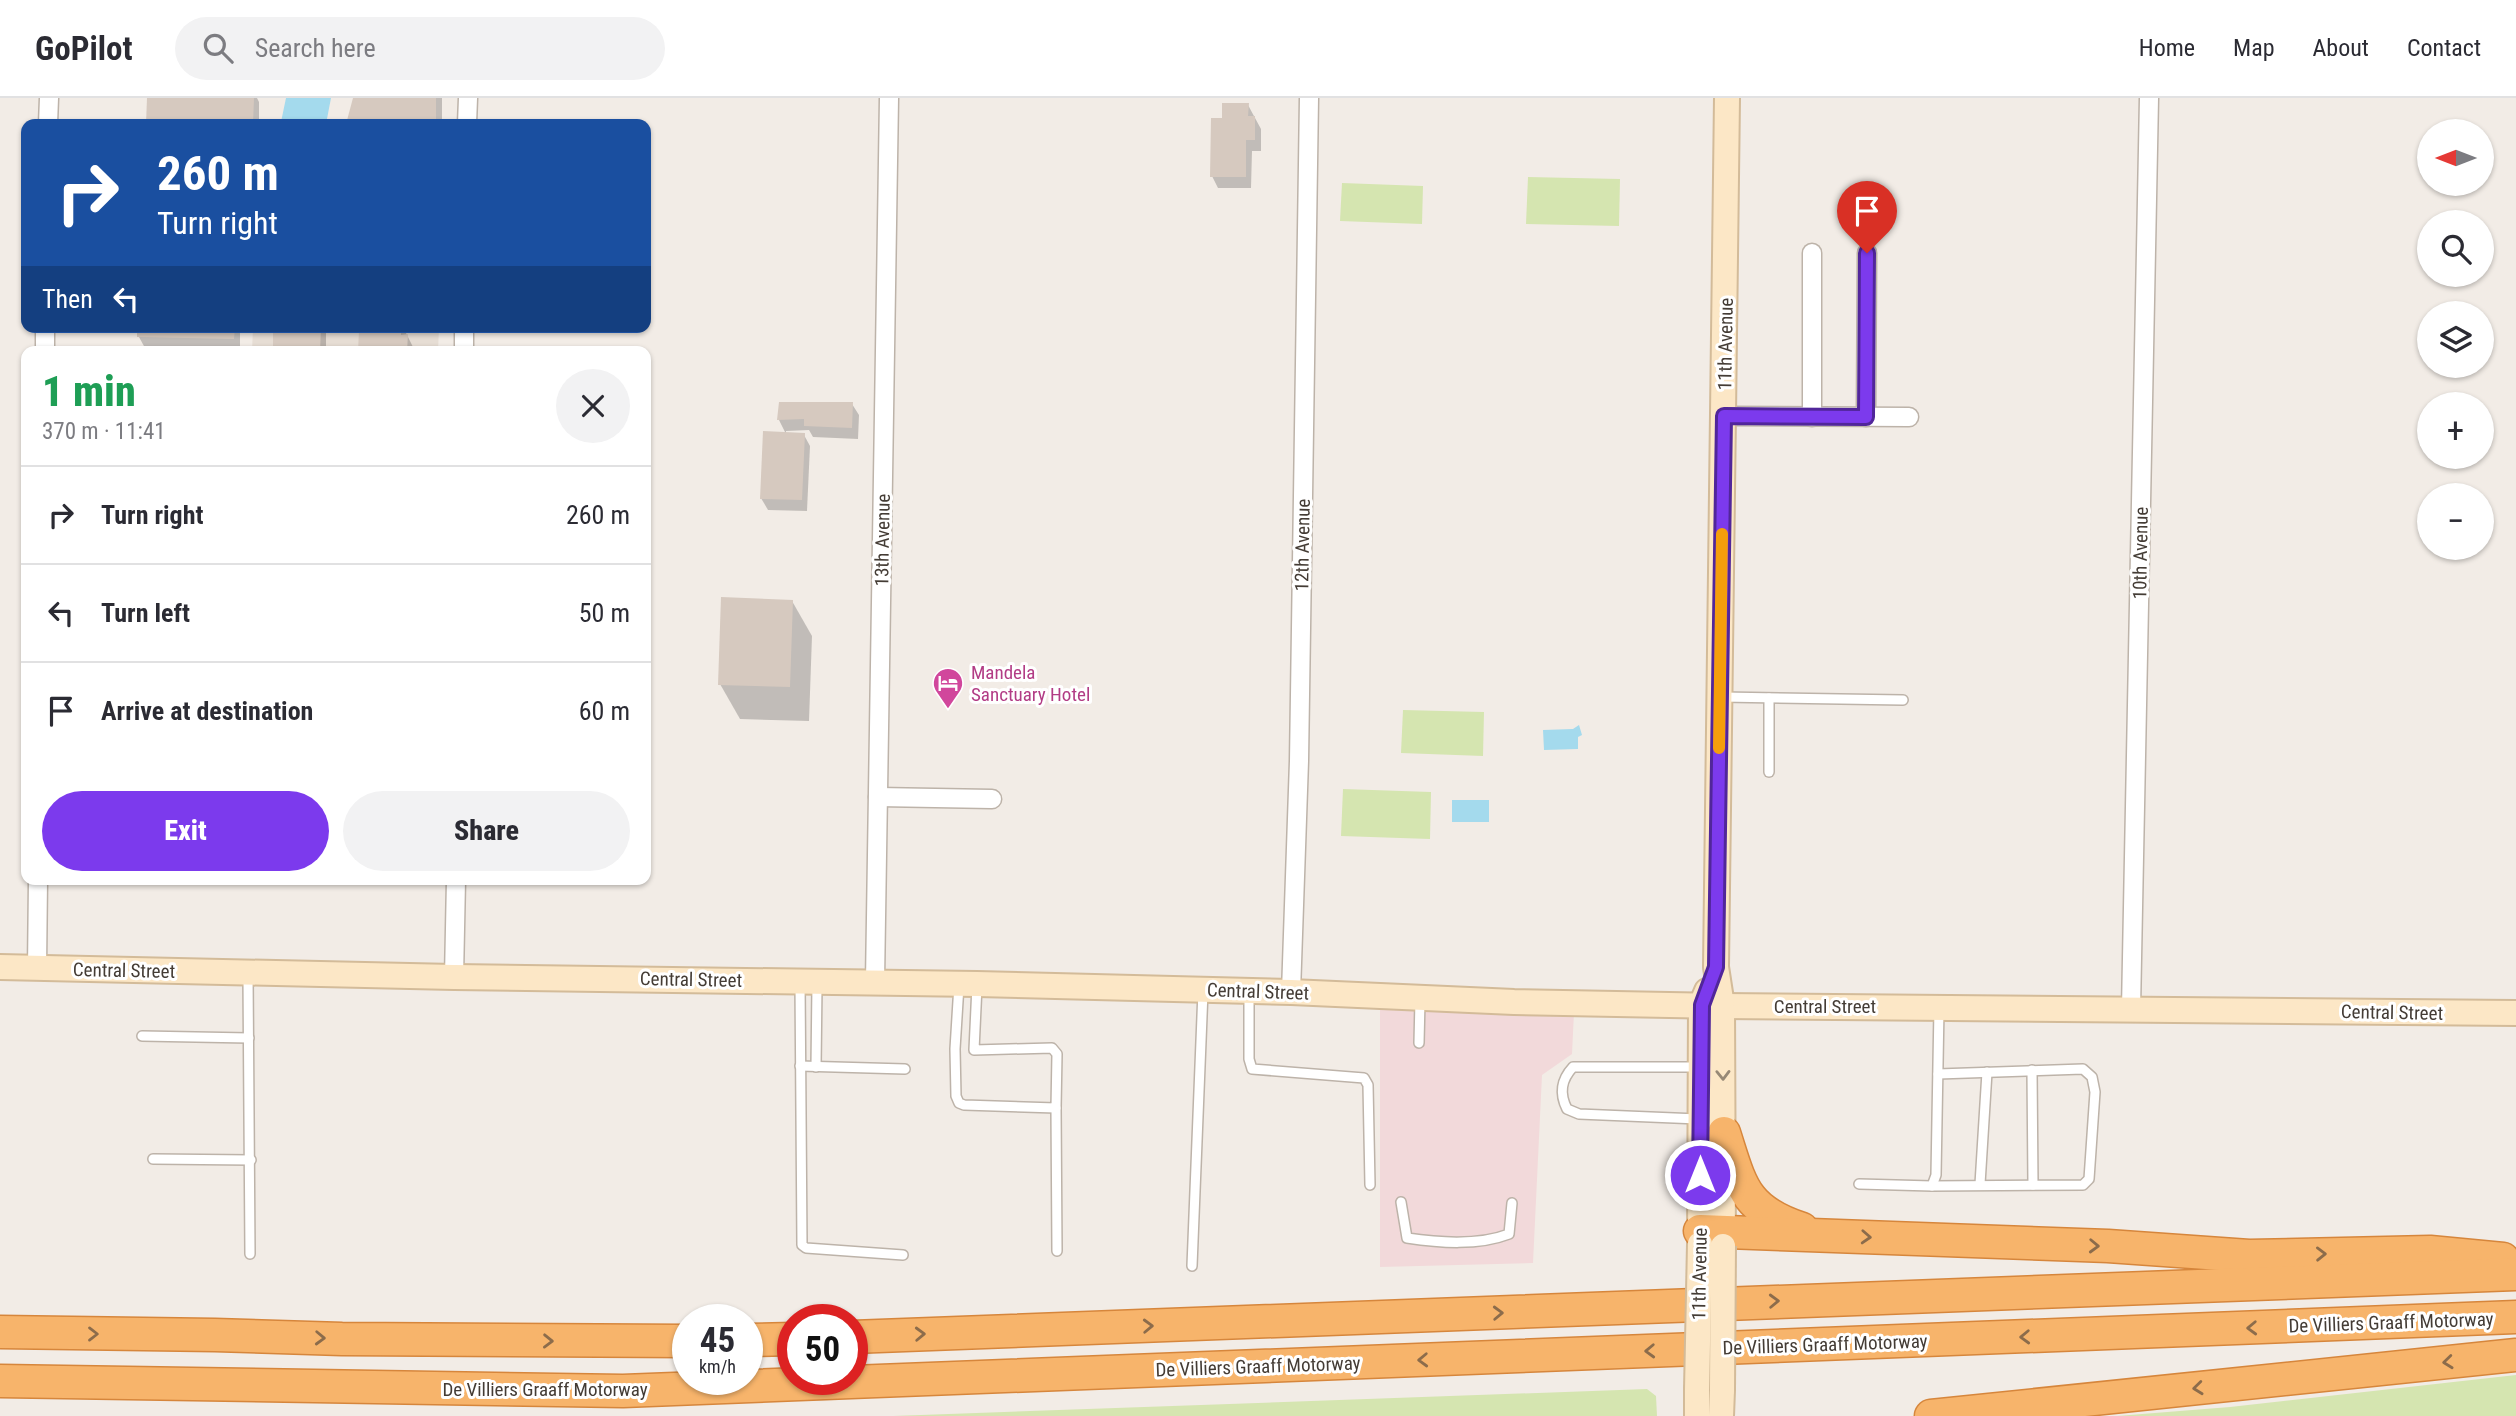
<!DOCTYPE html>
<meta charset="utf-8">
<style>
:root{--surface:#fff;--page:#f2f2f3;--text:#2b2b33;--muted:#7c7c81;--line:#e1e1e2;--accent:#7c3aed}
body{margin:0;font-family:"Roboto Condensed",sans-serif;background:var(--page);color:var(--text);height:100vh;display:flex;flex-direction:column;font-size:26px;white-space:nowrap}
*{box-sizing:border-box;margin:0}
p{font-size:23px;color:var(--muted)}
.icon{flex:none;width:38px;height:38px;fill:none;stroke:currentColor;stroke-width:2;stroke-linecap:round;stroke-linejoin:round}
.map{position:relative;flex:1;overflow:hidden}
.drawer{position:absolute;left:21px;top:248px;width:630px;height:539px;display:flex;flex-direction:column;background:var(--surface);border-radius:14px;box-shadow:0 2px 5px #0004}
.drawer>*{flex:none}
.top-card{position:absolute;left:21px;top:21px;width:630px;height:214px;border-radius:14px;box-shadow:0 2px 5px #0004;background:#1a4fa0;color:#fff;overflow:hidden}
.needle{width:46px;rotate:270deg}
.fabs{position:absolute;left:2417px;top:21px;display:grid;gap:14px}
.fabs a{display:grid;place-items:center;width:77px;height:77px;border-radius:50%;background:var(--surface);box-shadow:0 2px 5px #0004;font-size:35px}
.speed{position:absolute;left:672px;top:1206px;display:flex;gap:14px;font-size:35px;font-weight:700;text-align:center}
.speed>*{display:grid;place-content:center;width:91px;height:91px;border-radius:50%;background:var(--surface);box-shadow:0 2px 5px #0004;line-height:1}
.speed small{font-size:18px;font-weight:400}
.speed .limit{border:10px solid #d22;background:#fff;color:#111}
.pin{position:absolute;display:grid;place-items:center;width:60px;height:60px;color:#fff;margin:-72px -30px;border-radius:50% 50% 50% 0;rotate:-45deg;box-shadow:0 0 7px #0007}
.pin .icon{rotate:45deg}
.me{position:absolute;width:77px;margin:-38px;rotate:0deg;stroke-linejoin:round;filter:drop-shadow(0 0 5px #0008)}
.turn{display:flex;align-items:center;gap:24px;height:147px;padding:0 21px;font-size:32px}
.turn .icon{width:91px;height:91px;stroke-width:2.5}
.turn b{display:block;font-size:49px;line-height:60px}
.then{display:flex;align-items:center;height:66px;padding:0 21px;background:#0003;gap:14px;font-size:26px}
.round{display:grid;place-items:center;flex:none;width:74px;height:74px;border-radius:37px;background:var(--page)}
.headline{display:flex;align-items:center;justify-content:space-between;height:119px;padding:0 21px}
h1{font-size:42px;font-weight:800;line-height:52px;color:#1e9e55}
.action{display:flex;gap:14px;margin-top:auto;padding:14px 21px}
.action a{flex:1;height:80px;border-radius:42px;background:var(--accent);color:#fff;font-size:28px;font-weight:800;line-height:80px;text-align:center}
.action a+a{background:var(--page);color:var(--text)}
ul{padding:0;list-style:none}
li{display:flex;align-items:center;gap:21px;height:98px;padding:0 21px;border-top:2px solid var(--line)}
li div{flex:1}
li b{display:block;font-size:26px}
li em{font-style:normal}
header{display:flex;align-items:center;gap:42px;box-sizing:border-box;height:98px;padding:0 35px;background:var(--surface);border-bottom:2px solid var(--line)}
header strong{font-size:33px}
nav{display:flex;gap:38px;margin-inline-start:auto;font-size:24px}
.search{width:490px;height:63px;background:var(--page);display:flex;align-items:center;gap:18px;box-sizing:border-box;padding:0 24px;border-radius:38px;color:var(--muted);font-size:26px}
.map>svg:first-child{display:block}
</style>
<header>
<strong>GoPilot</strong>
<div class="search"><svg class="icon" aria-label="search" viewBox="0 0 24 24"><circle cx="10" cy="10" r="6"/><path d="M15 15l6 6"/></svg>Search here</div>
<nav><a>Home</a><a>Map</a><a>About</a><a>Contact</a></nav>
</header>
<div class="map">
<svg width="2516" height="1318" viewBox="0 0 2516 1318">
<rect width="100%" height="100%" fill="#f2ece6"/>
<polygon fill="#e6ddd4" points="253,229 439,229 438,254 252,254"/>
<polygon fill="#f2d9da" points="1380,911 1574,914 1572,956 1542,977 1533,1165 1380,1169"/>
<g fill="#d5e5b0">
<polygon points="1528,79 1620,81 1619,128 1526,126"/>
<polygon points="1342,85 1423,88 1422,126 1340,123"/>
<polygon points="1403,612 1484,614 1483,658 1401,655"/>
<polygon points="1343,691 1431,694 1430,741 1341,738"/>
<polygon points="2516,1277 2516,1318 2117,1318 2230,1309"/>
<polygon points="1647,1291 1656,1298 1657,1318 893,1318"/>
</g>
<g fill="#a4daed">
<polygon points="286,0 331,0 326,26 295,26 281,24"/>
<polygon points="1579,627 1582,637 1578,639 1578,651 1544,652 1543,632 1573,631"/>
<rect x="1452" y="702" width="37" height="22"/>
</g>
<g fill="#0003">
<polygon points="149,0 257,0 259,4 259,26 148,26"/>
<polygon points="354,0 442,0 442,26 348,26"/>
<polygon points="1248,7 1261,31 1261,53 1252,53 1251,90 1218,90 1212,78 1224,22"/>
<polygon points="139,229 240,229 240,252 145,250 139,239"/>
<polygon points="295,229 326,229 326,254 274,254 295,232"/>
<polygon points="391,229 403,229 413,249 413,254 360,254 391,234"/>
<polygon points="780,305 852,306 859,317 858,341 813,339 809,332 786,333 786,336 779,322"/>
<polygon points="804,337 810,348 807,413 768,412 761,400"/>
<polygon points="792,503 812,538 809,623 740,621 720,586"/>
</g>
<g fill="#d6c9bf">
<polygon points="147,0 254,0 253,26 146,26"/>
<polygon points="353,0 436,0 436,26 346,26"/>
<polygon points="1222,5 1249,5 1248,18 1255,18 1255,42 1246,42 1246,79 1210,79 1211,20 1222,20"/>
<polygon points="137,229 235,229 234,241 137,239"/>
<polygon points="321,229 320,254 273,254 273,230"/>
<polygon points="389,229 401,229 401,237 408,236 407,254 358,254 359,232 389,232"/>
<polygon points="779,304 853,304 852,330 804,328 804,321 777,322"/>
<polygon points="763,333 805,335 802,402 760,401"/>
<polygon points="721,499 793,502 790,589 718,587"/>
</g>
<g fill="none" stroke-linecap="round" stroke-linejoin="round">
<g stroke="#bdb3a9" stroke-width="12">
<g id="lane">
<polyline points="1722,599 1903,602"/>
<polyline points="1769,674 1769,600"/>
<polyline points="248,877 250,1156"/>
<polyline points="800,884 802,1147 806,1150 903,1157"/>
<polyline points="959,887 955,951 956,998 959,1005 964,1007 1056,1010 1057,956 1052,950 974,952 977,888"/>
<polyline points="1249,894 1249,961 1252,971 1364,980 1368,987 1370,1087"/>
<polyline points="142,938 249,940"/>
<polyline points="1419,945 1420,902"/>
<polyline points="800,968 905,971"/>
<polyline points="816,969 817,887"/>
<polyline points="2032,972 2033,1087"/>
<polyline points="1056,1010 1057,1153"/>
<path d="M1698,1021L1579,1016L1567,1011C1559,995 1561,982 1573,969H1699"/>
<polyline points="153,1061 251,1062"/>
<polyline points="1859,1086 1932,1088 1936,1077 1939,910"/>
<polyline points="1980,1086 1987,974"/>
<polyline points="1932,1088 2083,1087 2089,1081 2095,994 2092,979 2083,971 1938,976"/>
<path d="M1401,1104L1407,1140C1440,1145 1478,1148 1509,1136L1512,1105"/>
<polyline points="1192,1168 1203,893"/>
</g>
</g>
<g stroke="#bdb3a9" stroke-width="21">
<g id="street">
<polyline points="48,26 49,0"/>
<polyline points="467,26 468,0"/>
<polyline points="1812,155 1812,319"/>
<polyline points="45,254 45,229"/>
<polyline points="464,254 464,229"/>
<polyline points="1724,318 1909,319"/>
<polyline points="1866,319 1867,155"/>
<polyline points="878,699 992,701"/>
<polyline points="37,870 38,782"/>
<polyline points="454,879 456,782"/>
<polyline points="875,883 889,0"/>
<polyline points="1291,894 1299,663 1309,0"/>
<polyline points="2131,911 2149,0"/>
</g>
</g>
<g stroke="#d3bb99" stroke-width="28">
<g id="secondary">
<polyline points="0,869 454,879 977,886 1291,894 1514,904 1722,908 2516,915"/>
<polyline points="1700,1146 1701,907 1707,893"/>
<polyline points="1723,1148 1722,908 1716,869 1727,0"/>
<polyline points="1697,1318 1697,1292"/>
<polyline points="1721,1318 1722,1292"/>
</g>
</g>
<g stroke="#d6863c" stroke-width="35">
<g id="highway">
<path d="M1724,1035C1741,1088 1744,1112 1802,1131"/>
<polyline points="1700,1133 2108,1148 2249,1158 2430,1154 2503,1161"/>
<polyline points="0,1234 215,1237 342,1241 688,1243"/>
<polyline points="852,1239 2516,1176"/>
<polyline points="747,1242 793,1241"/>
<polyline points="0,1283 623,1293 2516,1219"/>
<polyline points="1931,1318 2516,1257"/>
</g>
</g>
<use href="#lane" stroke="#fff" stroke-width="9"/>
<use href="#street" stroke="#fff" stroke-width="18"/>
<use href="#secondary" stroke="#fce7c6" stroke-width="24"/>
<use href="#highway" stroke="#f7b46b" stroke-width="32"/>
<g stroke="#d3bb99" stroke-width="28" stroke-linecap="butt">
<g id="secondary-bridge">
<polyline points="1697,1292 1700,1146"/>
<polyline points="1722,1292 1723,1148"/>
</g>
</g>
<use href="#secondary-bridge" stroke="#fce7c6" stroke-width="24"/>
</g>
<defs><path id="oneway-chevron" d="M-2-3.5L2.5 0L-2 3.5" fill="none" stroke-width="1.6" stroke-linecap="round" stroke-linejoin="round" transform="scale(1.75)"/></defs>
<use stroke="#978976" href="#oneway-chevron" transform="translate(1723 977) rotate(89)"/>
<g stroke="#8c6c4b">
<use href="#oneway-chevron" transform="translate(1866 1139) rotate(3)"/>
<use href="#oneway-chevron" transform="translate(2094 1148) rotate(2)"/>
<use href="#oneway-chevron" transform="translate(2321 1156) rotate(-1)"/>
<use href="#oneway-chevron" transform="translate(1774 1203) rotate(-2)"/>
<use href="#oneway-chevron" transform="translate(1498 1215) rotate(-2)"/>
<use href="#oneway-chevron" transform="translate(1148 1228) rotate(-2)"/>
<use href="#oneway-chevron" transform="translate(2252 1230) rotate(178)"/>
<use href="#oneway-chevron" transform="translate(93 1236)"/>
<use href="#oneway-chevron" transform="translate(920 1236) rotate(-2)"/>
<use href="#oneway-chevron" transform="translate(2025 1239) rotate(178)"/>
<use href="#oneway-chevron" transform="translate(320 1240) rotate(2)"/>
<use href="#oneway-chevron" transform="translate(548 1243) rotate(1)"/>
<use href="#oneway-chevron" transform="translate(1650 1253) rotate(178)"/>
<use href="#oneway-chevron" transform="translate(1423 1262) rotate(178)"/>
<use href="#oneway-chevron" transform="translate(2448 1264) rotate(174)"/>
<use href="#oneway-chevron" transform="translate(2198 1290) rotate(174)"/>
</g>
<g fill="none" stroke-linecap="round" stroke-linejoin="round">
<g stroke="#51269a" stroke-width="18">
<polyline id="route" points="1700,1077 1702,907 1716,869 1724,318 1866,319 1867,155"/>
</g>
<use href="#route" stroke="#7c3aed" stroke-width="12"/>
<polyline stroke="#f59e0b" stroke-width="12" points="1719,650 1722,436"/>
</g>
<defs>
<g id="hotel-pin" transform="scale(1.575)"><path d="M0 17L-7.5 6A9.5 9.5 0 1 1 7.5 6Z" fill="#d1479c" stroke="#fff"/><path d="M-6-4.5h1.5V1H6V5H4.5V3h-9V5H-6ZM-4 0a1.8 1.8 0 1 1 3.6 0ZM.5 0V-2.5h3Q6-2.5 6 0Z" fill="#fff"/></g>
</defs>
<g fill-rule="evenodd">
<use href="#hotel-pin" x="948" y="585"/>
</g>
<g text-anchor="middle" stroke-width="6" stroke-linejoin="round" paint-order="stroke">
<g font-size="19" fill="#443c35" stroke="#fff">
<text transform="translate(1725 246) rotate(-89)" y="7">11th Avenue</text>
<text transform="translate(882 442) rotate(-89)" y="7">13th Avenue</text>
<text transform="translate(1302 447) rotate(-89)" y="7">12th Avenue</text>
<text transform="translate(2140 455) rotate(-89)" y="7">10th Avenue</text>
<text transform="translate(124 872) rotate(1)" y="7">Central Street</text>
<text transform="translate(691 881) rotate(1)" y="7">Central Street</text>
<text transform="translate(1258 893) rotate(2)" y="7">Central Street</text>
<text x="1825" y="915">Central Street</text>
<text transform="translate(2392 914) rotate(1)" y="7">Central Street</text>
<text transform="translate(1699 1176) rotate(-89)" y="7">11th Avenue</text>
<text transform="translate(2391 1224) rotate(-2)" y="7">De Villiers Graaff Motorway</text>
<text transform="translate(1825 1246) rotate(-2)" y="7">De Villiers Graaff Motorway</text>
<text transform="translate(1258 1268) rotate(-2)" y="7">De Villiers Graaff Motorway</text>
<text x="545" y="1298">De Villiers Graaff Motorway</text>
</g>
<g font-size="19" fill="#b23c85" stroke="#fff" text-anchor="start">
<text x="971" y="581">Mandela<tspan x="971" dy="22">Sanctuary Hotel</tspan></text>
</g>
</g>
</svg>
<div class="fabs">
<a><svg class="needle" viewBox="-14 -14 28 28"><path d="M0-13l5 13h-10z" fill="#e53935"/><path d="M0 13l5-13h-10z" fill="#7c7c81"/></svg></a>
<a><svg class="icon" aria-label="search" viewBox="0 0 24 24"><circle cx="10" cy="10" r="6"/><path d="M15 15l6 6"/></svg></a>
<a><svg class="icon" aria-label="layers" viewBox="0 0 24 24"><path d="M12 4l9 5-9 5-9-5zM3 14l9 5 9-5"/></svg></a>
<a>+</a>
<a>−</a>
</div>
<div class="speed"><div>45<small>km/h</small></div><div class="limit">50</div></div>
<div class="pin" style="left:1867px;top:155px;background:#d93025"><svg class="icon" aria-label="arrive" viewBox="0 0 24 24"><path d="M6 21V4h12l-3 4 3 4H6"/></svg></div>
<svg class="me" style="left:1700px;top:1077px" viewBox="-20 -20 40 40"><circle r="17" fill="#7c3aed" stroke="#fff" stroke-width="3"/><path d="M0-11L8 9 0 5-8 9z" fill="#fff"/></svg>
<div class="top-card">
<div class="turn"><svg class="icon" aria-label="right" viewBox="0 0 24 24"><path d="M7 20v-9h11M14 6l5 5-5 5"/></svg><div><b>260 m</b>Turn right</div></div>
<div class="then">Then<svg class="icon" aria-label="left" viewBox="0 0 24 24"><path d="M17 20v-9H6M10 6l-5 5 5 5"/></svg></div>
</div>
<section class="drawer">
<div class="headline"><div><h1>1 min</h1><p>370 m · 11:41</p></div><a class="round"><svg class="icon" aria-label="close" viewBox="0 0 24 24"><path d="M6 6l12 12M18 6L6 18"/></svg></a></div>
<ul>
<li><svg class="icon" aria-label="right" viewBox="0 0 24 24"><path d="M7 20v-9h11M14 6l5 5-5 5"/></svg><div><b>Turn right</b></div><em>260 m</em></li>
<li><svg class="icon" aria-label="left" viewBox="0 0 24 24"><path d="M17 20v-9H6M10 6l-5 5 5 5"/></svg><div><b>Turn left</b></div><em>50 m</em></li>
<li><svg class="icon" aria-label="arrive" viewBox="0 0 24 24"><path d="M6 21V4h12l-3 4 3 4H6"/></svg><div><b>Arrive at destination</b></div><em>60 m</em></li>
</ul>
<div class="action"><a>Exit</a><a>Share</a></div>
</section>
</div>
